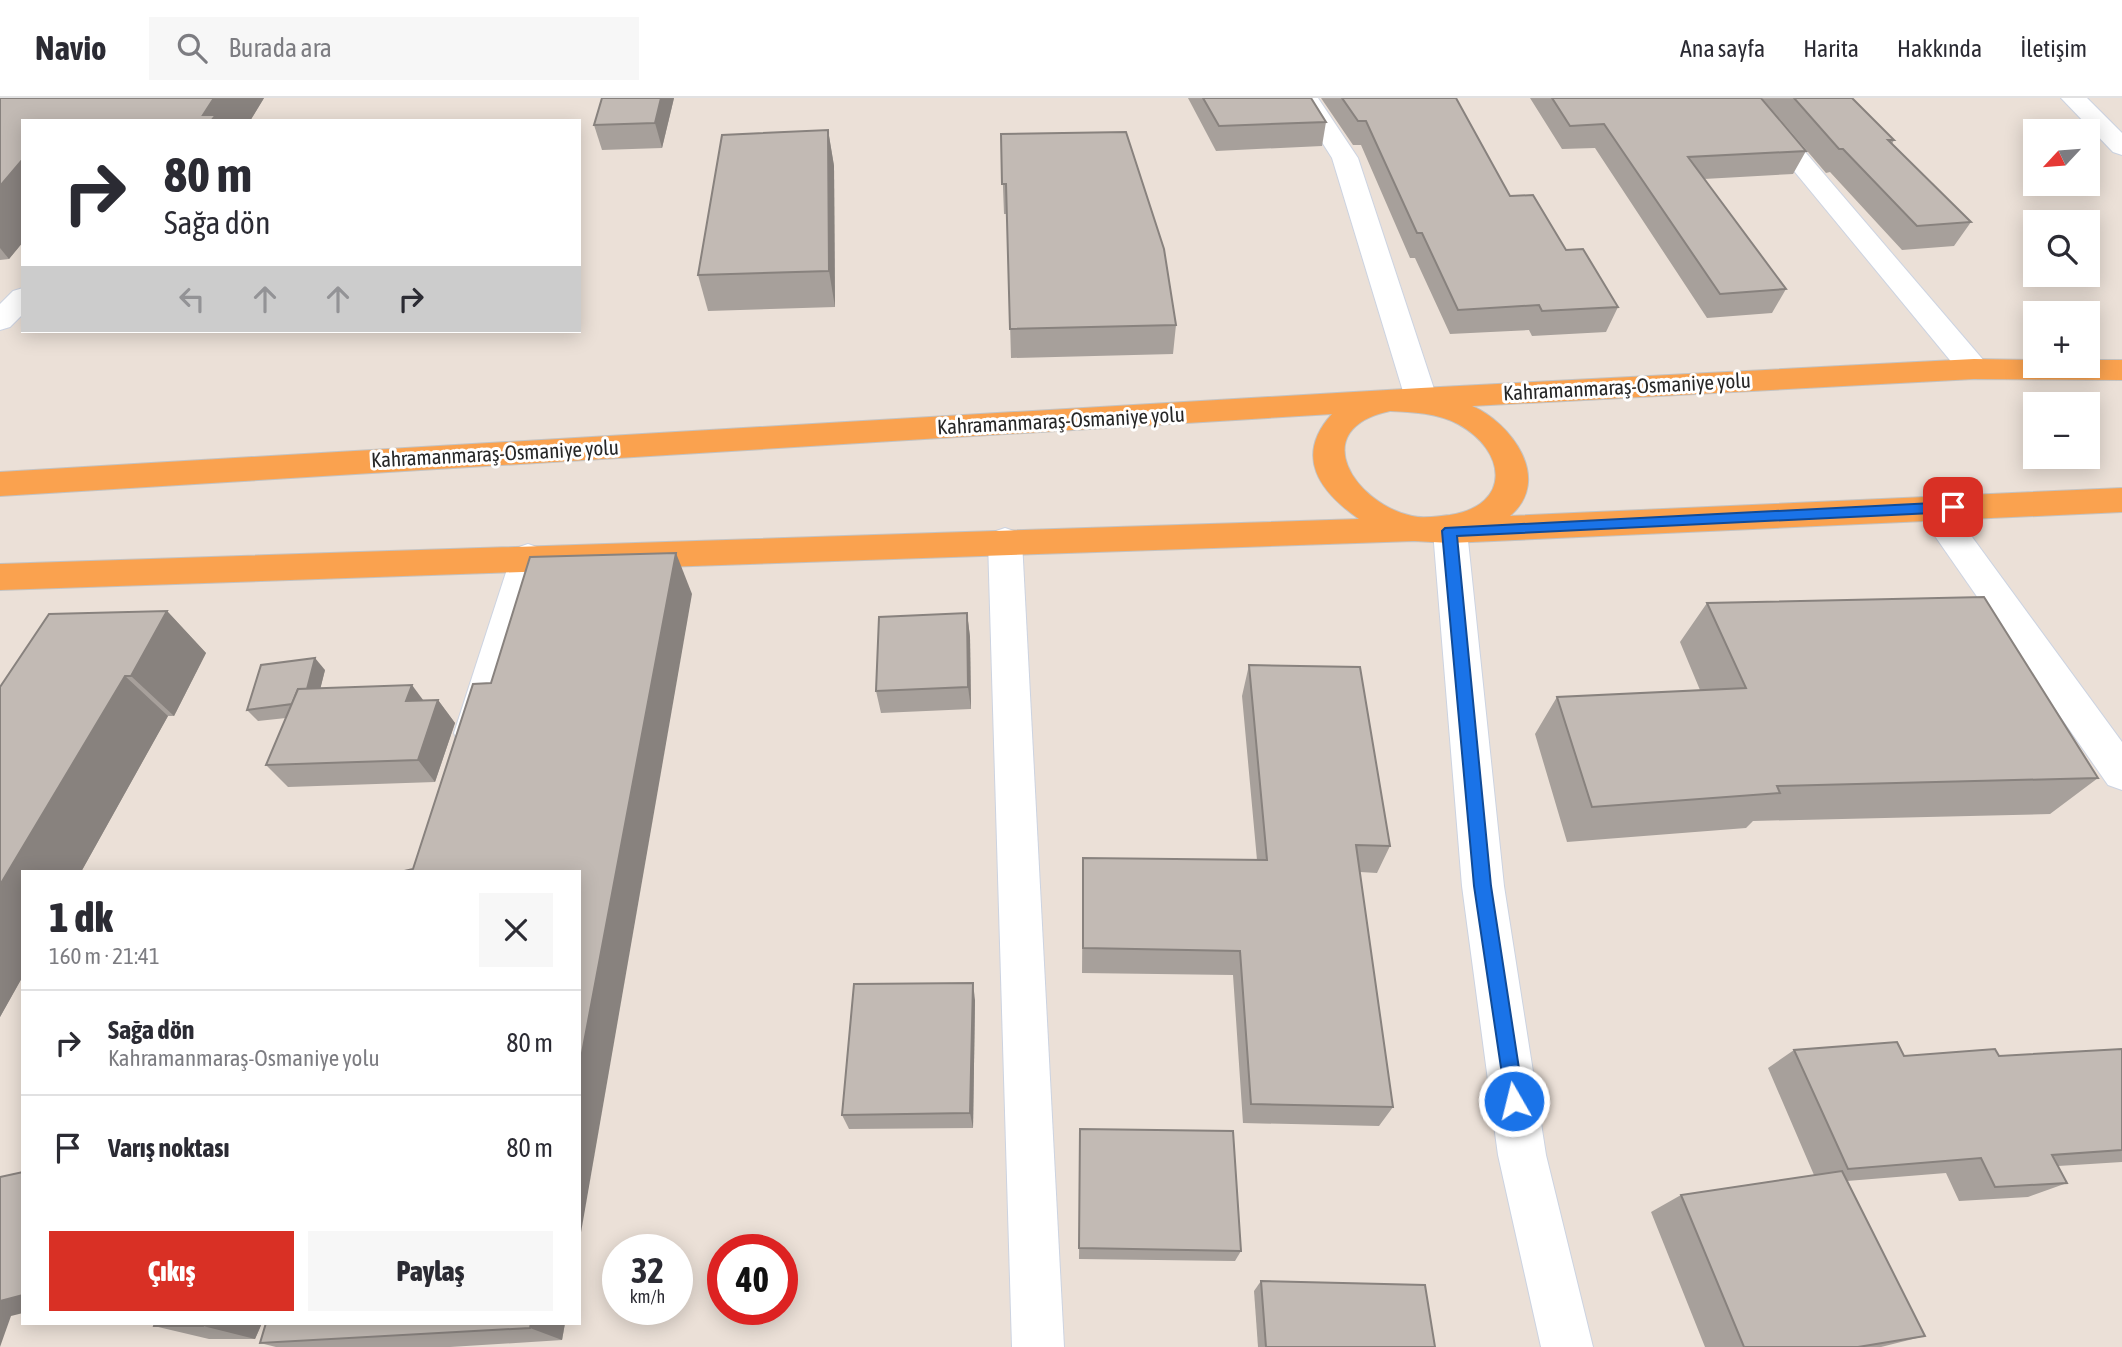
<!DOCTYPE html>
<html lang="tr">
<meta charset="utf-8">
<style>
:root{--surface:#fff;--page:#f7f7f7;--text:#2b2b33;--muted:#7c7c81;--line:#e1e1e2;--accent:#d93025}
body{margin:0;font-family:"Asap Condensed",sans-serif;background:var(--page);color:var(--text);height:100vh;display:flex;flex-direction:column;font-size:26px;white-space:nowrap}
*{box-sizing:border-box;margin:0}
p{font-size:23px;color:var(--muted)}
.icon{flex:none;width:38px;height:38px;fill:none;stroke:currentColor;stroke-width:2;stroke-linecap:round;stroke-linejoin:round}
.map{position:relative;flex:1;overflow:hidden}
.drawer{position:absolute;left:21px;top:772px;width:560px;height:455px;display:flex;flex-direction:column;background:var(--surface);border-radius:0px;box-shadow:0 4px 18px #0003}
.drawer>*{flex:none}
.banner{position:absolute;left:21px;top:21px;width:560px;height:214px;border-radius:0px;box-shadow:0 4px 18px #0003;background:#fff;color:var(--text);overflow:hidden}
.needle{width:46px;rotate:244deg}
.buttons{position:absolute;left:2023px;top:21px;display:grid;gap:14px}
.buttons a{display:grid;place-items:center;width:77px;height:77px;border-radius:0px;background:var(--surface);box-shadow:0 4px 18px #0003;font-size:35px}
.speed{position:absolute;left:602px;top:1136px;display:flex;gap:14px;font-size:35px;font-weight:700;text-align:center}
.speed>*{display:grid;place-content:center;width:91px;height:91px;border-radius:50%;background:var(--surface);box-shadow:0 4px 18px #0003;line-height:1}
.speed small{font-size:18px;font-weight:400}
.speed .limit{border:10px solid #d22;background:#fff;color:#111}
.pin{position:absolute;display:grid;place-items:center;width:60px;height:60px;color:#fff;margin:-30px;border-radius:14px;box-shadow:0 4px 10px #0006}
.me{position:absolute;width:77px;margin:-38px;rotate:352deg;stroke-linejoin:round;filter:drop-shadow(0 0 5px #0008)}
.turn{display:flex;align-items:center;gap:24px;height:147px;padding:0 28px;font-size:32px}
.turn .icon{width:91px;height:91px;stroke-width:2.5}
.turn b{display:block;font-size:49px;line-height:60px}
.lanes{display:flex;align-items:center;height:66px;padding:0 28px;background:#0003;justify-content:center;gap:35px;direction:ltr}
.lanes .off{opacity:.35}
.round{display:grid;place-items:center;flex:none;width:74px;height:74px;border-radius:0px;background:var(--page)}
.headline{display:flex;align-items:center;justify-content:space-between;height:119px;padding:0 28px}
h1{font-size:42px;font-weight:800;line-height:52px}
.action{display:flex;gap:14px;margin-top:auto;padding:14px 28px}
.action a{flex:1;height:80px;border-radius:0px;background:var(--accent);color:#fff;font-size:28px;font-weight:800;line-height:80px;text-align:center}
.action a+a{background:var(--page);color:var(--text)}
ul{padding:0;list-style:none}
li{display:flex;align-items:center;gap:21px;height:105px;padding:0 28px;border-top:2px solid var(--line)}
li div{flex:1}
li b{display:block;font-size:26px}
li em{font-style:normal}
header{display:flex;align-items:center;gap:42px;box-sizing:border-box;height:98px;padding:0 35px;background:var(--surface);border-bottom:2px solid var(--line)}
header strong{font-size:33px}
nav{display:flex;gap:38px;margin-inline-start:auto;font-size:24px}
.search{width:490px;height:63px;background:var(--page);display:flex;align-items:center;gap:18px;box-sizing:border-box;padding:0 24px;border-radius:0px;color:var(--muted);font-size:26px}
.map>svg:first-child{display:block}
</style>
<header>
<strong>Navio</strong>
<div class="search"><svg class="icon" aria-label="search" viewBox="0 0 24 24"><circle cx="10" cy="10" r="6"/><path d="M15 15l6 6"/></svg>Burada ara</div>
<nav><a>Ana sayfa</a><a>Harita</a><a>Hakkında</a><a>İletişim</a></nav>
</header>
<div class="map">
<svg width="2122" height="1249" viewBox="0 0 2122 1249">
<rect width="100%" height="100%" fill="#ebe0d7"/>
<g fill="none" stroke-linecap="round" stroke-linejoin="round">
<g stroke="#ccd3e1" stroke-width="2">
<g id="minor">
<polygon points="1294,0 1318,0 1358,60 1437,300 1432,307 1421,310 1410,307 1405,300 1332,60"/>
<polygon points="1734,0 1759,0 1985,264 1989,271 1985,278 1974,281 1963,278"/>
<polygon points="2061,0 2087,0 2122,35 2122,57 2113,54"/>
<polygon points="23,190 23,216 10,229 0,232 0,206 13,193"/>
<polygon points="1933,398 1945,402 2122,644 2122,692 2108,687 1921,418 1916,410 1921,402"/>
<polygon points="1005,430 1017,434 1022,443 1064,1249 1012,1249 988,443 993,434"/>
<polygon points="528,446 540,450 545,459 492,635 487,646 473,651 459,646 454,635 511,459 516,450"/>
</g>
</g>
<g stroke="#ccd3e1" stroke-width="2">
<polygon id="tertiary" points="1450,421 1462,424 1467,433 1504,788 1546,1057 1593,1249 1541,1249 1498,1057 1462,788 1433,433 1438,424"/>
</g>
<g stroke="#c3c3c3" stroke-width="2">
<path id="trunk" d="M1974,261L2035,262V268H2088V262H2122V282L1974,281L1472,308C1511,325 1553,381 1510,418L2122,390V414L1450,445L1414,443L0,492V466L1359,421C1319,393 1294,358 1332,316L0,398V374L1421,290ZM1390,313C1413,314 1437,315 1458,326C1506,352 1513,407 1450,417C1438,418 1424,421 1412,418C1355,406 1305,331 1390,313Z"/>
</g>
<use href="#minor" fill="#fff" fill-rule="evenodd"/>
<use href="#tertiary" fill="#fff" fill-rule="evenodd"/>
<use href="#trunk" fill="#faa24f" fill-rule="evenodd"/>
</g>
<g fill="#a7a09b">
<polygon points="0,0 264,0 250,23 23,23 23,144 9,161 0,162"/>
<polygon points="602,0 674,0 662,50 602,52 594,27"/>
<polygon points="1188,0 1311,0 1326,24 1322,48 1216,53"/>
<polygon points="1321,0 1456,0 1510,98 1566,152 1618,209 1606,234 1532,238 1529,232 1450,236 1415,160 1410,160 1361,47 1353,47"/>
<polygon points="1530,0 1761,0 1806,53 1793,76 1704,81 1786,191 1772,215 1707,220 1595,50 1562,51"/>
<polygon points="1762,0 1852,0 1894,42 1892,46 1971,124 1954,148 1902,152 1830,74 1826,75"/>
<polygon points="828,32 834,68 835,209 708,213 698,177"/>
<polygon points="1001,36 1176,227 1173,256 1011,260 1007,116 1004,116"/>
<polygon points="1707,505 2098,680 2050,716 1753,723 1746,730 1567,744 1535,636 1557,599 1700,592 1680,544"/>
<polygon points="167,513 206,555 174,618 168,618 81,774 23,774 23,878 0,919 0,589"/>
<polygon points="967,515 970,539 971,611 881,615 876,593"/>
<polygon points="1249,567 1390,748 1377,775 1360,774 1393,1009 1379,1028 1243,1025 1233,877 1082,875 1083,760 1257,762 1242,598"/>
<polygon points="325,572 320,591 424,603 438,602 455,625 435,684 288,689 266,667 286,620 258,623 247,612"/>
<polygon points="975,902 973,1030 849,1031 842,1017"/>
<polygon points="2122,951 2122,1064 2058,1068 2067,1085 2028,1099 1959,1103 1946,1075 1847,1083 1925,1238 1881,1249 1705,1249 1651,1114 1681,1097 1814,1077 1768,970 1794,952 1904,958 1999,958"/>
<polygon points="1080,1031 1241,1153 1235,1163 1079,1161"/>
<polygon points="1261,1183 1435,1249 1258,1249 1254,1193"/>
<polygon points="155,1225 262,1225 255,1241 209,1241 154,1228"/>
<polygon points="266,1225 565,1225 562,1242 450,1249 276,1249 260,1245"/>
</g>
<g fill="#88827e">
<polygon points="214,0 264,0 250,23 206,23 203,17"/>
<polygon points="661,0 674,0 662,50 655,25"/>
<polygon points="828,32 834,68 835,209 829,173"/>
<polygon points="23,61 23,144 9,161 0,150 0,88"/>
<polygon points="676,455 692,496 579,1146 579,971"/>
<polygon points="167,513 206,555 174,618 131,578"/>
<polygon points="967,515 970,539 971,611 968,589"/>
<polygon points="315,560 325,572 314,616 303,605"/>
<polygon points="125,578 168,618 81,774 23,774 23,878 0,919 0,787"/>
<polygon points="412,587 429,610 406,603"/>
<polygon points="438,602 455,625 435,684 418,662"/>
<polygon points="973,885 975,902 973,1030 970,1015"/>
<polygon points="23,1197 23,1215 11,1218 0,1249 0,1203"/>
<polygon points="204,1225 262,1225 255,1241 203,1228"/>
<polygon points="531,1225 565,1225 562,1242 530,1230"/>
</g>
<g fill="#c2bab4" stroke="#88827e" stroke-width="2">
<polygon points="0,0 214,0 203,17 216,17 211,23 23,23 23,61 0,88"/>
<polygon points="602,0 661,0 655,25 594,27"/>
<polygon points="1203,0 1311,0 1326,24 1219,28"/>
<polygon points="1342,0 1456,0 1510,98 1533,97 1566,152 1583,151 1618,209 1542,213 1539,207 1458,212 1422,135 1417,135 1366,23 1358,23"/>
<polygon points="1552,0 1761,0 1806,53 1688,59 1786,191 1720,196 1604,26 1570,28"/>
<polygon points="1794,0 1852,0 1894,42 1888,42 1971,124 1917,128 1843,51 1839,51"/>
<polygon points="828,32 829,173 698,177 722,37"/>
<polygon points="1126,34 1164,151 1176,227 1010,231 1006,86 1002,86 1001,36"/>
<polygon points="676,455 579,971 579,774 400,774 413,771 473,586 491,585 530,459"/>
<polygon points="1984,499 2098,680 1777,688 1780,695 1592,709 1557,599 1746,590 1707,505"/>
<polygon points="167,513 131,578 125,578 0,787 0,589 49,516"/>
<polygon points="967,515 968,589 876,593 879,519"/>
<polygon points="315,560 307,591 298,591 292,606 247,612 261,567"/>
<polygon points="1249,567 1360,569 1390,748 1356,747 1393,1009 1251,1006 1240,853 1083,850 1083,760 1267,762"/>
<polygon points="412,587 406,603 438,602 418,662 266,667 298,591"/>
<polygon points="973,885 970,1015 842,1017 854,886"/>
<polygon points="1897,944 1904,958 1995,951 1999,958 2122,951 2122,1052 2052,1057 2067,1085 1995,1089 1981,1060 1848,1071 1794,952"/>
<polygon points="1080,1031 1233,1033 1241,1153 1079,1150"/>
<polygon points="1842,1073 1925,1238 1858,1249 1744,1249 1681,1097"/>
<polygon points="23,1074 23,1197 0,1203 0,1079"/>
<polygon points="1261,1183 1425,1187 1435,1249 1266,1249"/>
<polygon points="155,1225 204,1225 203,1228 154,1228"/>
<polygon points="266,1225 531,1225 530,1230 260,1245"/>
</g>
<polygon fill="#1a73e8" stroke="#114b97" stroke-width="2" points="1953,404 1960,409 1953,414 1457,438 1491,788 1524,1003 1521,1010 1514,1013 1507,1010 1474,788 1442,433 1445,430"/>
<g text-anchor="middle" stroke-width="6" stroke-linejoin="round" paint-order="stroke">
<g font-size="21" fill="#272727" stroke="#fff">
<text transform="translate(1627 289) rotate(-3)" y="7">Kahramanmaraş-Osmaniye yolu</text>
<text transform="translate(1061 323) rotate(-3)" y="7">Kahramanmaraş-Osmaniye yolu</text>
<text transform="translate(495 356) rotate(-3)" y="7">Kahramanmaraş-Osmaniye yolu</text>
</g>
</g>
</svg>
<div class="buttons">
<a><svg class="needle" viewBox="-14 -14 28 28"><path d="M0-13l5 13h-10z" fill="#e53935"/><path d="M0 13l5-13h-10z" fill="#7c7c81"/></svg></a>
<a><svg class="icon" aria-label="search" viewBox="0 0 24 24"><circle cx="10" cy="10" r="6"/><path d="M15 15l6 6"/></svg></a>
<a>+</a>
<a>−</a>
</div>
<div class="speed"><div>32<small>km/h</small></div><div class="limit">40</div></div>
<div class="pin" style="left:1953px;top:409px;background:#d93025"><svg class="icon" aria-label="arrive" viewBox="0 0 24 24"><path d="M6 21V4h12l-3 4 3 4H6"/></svg></div>
<svg class="me" style="left:1514px;top:1003px" viewBox="-20 -20 40 40"><circle r="17" fill="#1a73e8" stroke="#fff" stroke-width="3"/><path d="M0-11L8 9 0 5-8 9z" fill="#fff"/></svg>
<div class="banner">
<div class="turn"><svg class="icon" aria-label="right" viewBox="0 0 24 24"><path d="M7 20v-9h11M14 6l5 5-5 5"/></svg><div><b>80 m</b>Sağa dön</div></div>
<div class="lanes"><svg class="icon off" aria-label="left" viewBox="0 0 24 24"><path d="M17 20v-9H6M10 6l-5 5 5 5"/></svg><svg class="icon off" aria-label="ahead" viewBox="0 0 24 24"><path d="M12 20V5M6 11l6-6 6 6"/></svg><svg class="icon off" aria-label="ahead" viewBox="0 0 24 24"><path d="M12 20V5M6 11l6-6 6 6"/></svg><svg class="icon" aria-label="right" viewBox="0 0 24 24"><path d="M7 20v-9h11M14 6l5 5-5 5"/></svg></div>
</div>
<section class="drawer">
<div class="headline"><div><h1>1 dk</h1><p>160 m · 21:41</p></div><a class="round"><svg class="icon" aria-label="close" viewBox="0 0 24 24"><path d="M6 6l12 12M18 6L6 18"/></svg></a></div>
<ul>
<li><svg class="icon" aria-label="right" viewBox="0 0 24 24"><path d="M7 20v-9h11M14 6l5 5-5 5"/></svg><div><b>Sağa dön</b><p>Kahramanmaraş-Osmaniye yolu</p></div><em>80 m</em></li>
<li><svg class="icon" aria-label="arrive" viewBox="0 0 24 24"><path d="M6 21V4h12l-3 4 3 4H6"/></svg><div><b>Varış noktası</b></div><em>80 m</em></li>
</ul>
<div class="action"><a>Çıkış</a><a>Paylaş</a></div>
</section>
</div>
